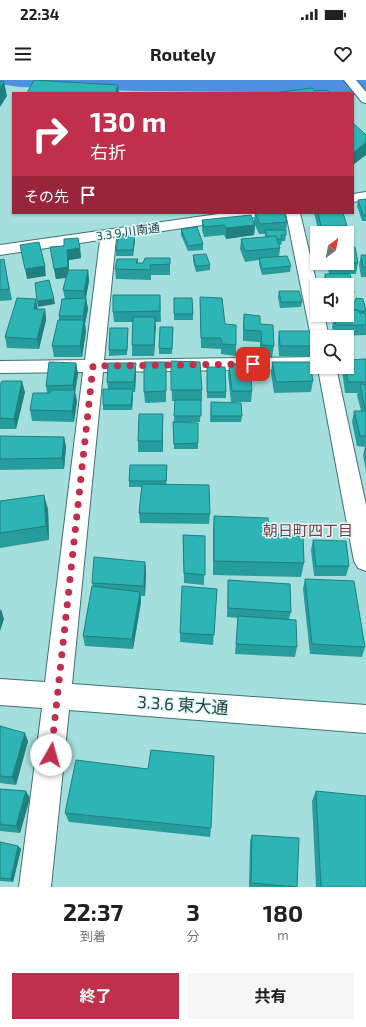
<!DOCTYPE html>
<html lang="ja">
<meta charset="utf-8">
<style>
:root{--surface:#fff;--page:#f6f6f6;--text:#202124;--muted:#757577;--accent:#c02f4c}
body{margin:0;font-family:"Exo 2","Noto Sans JP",sans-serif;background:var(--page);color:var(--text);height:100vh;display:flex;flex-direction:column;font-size:15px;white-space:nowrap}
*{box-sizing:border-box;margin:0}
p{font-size:13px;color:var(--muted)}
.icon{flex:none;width:22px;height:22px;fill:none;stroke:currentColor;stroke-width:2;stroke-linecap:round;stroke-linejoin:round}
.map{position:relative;height:807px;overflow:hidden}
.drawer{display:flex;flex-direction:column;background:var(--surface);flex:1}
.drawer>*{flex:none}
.hud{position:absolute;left:12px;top:12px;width:342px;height:122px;border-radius:0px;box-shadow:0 1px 3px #0004;background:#c02f4c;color:#fff;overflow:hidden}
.needle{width:26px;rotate:32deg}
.buttons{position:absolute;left:310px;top:146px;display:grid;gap:8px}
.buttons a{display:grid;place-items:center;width:44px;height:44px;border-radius:0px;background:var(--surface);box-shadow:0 1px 3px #0004;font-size:20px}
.pin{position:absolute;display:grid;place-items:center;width:34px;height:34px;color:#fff;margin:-17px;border-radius:8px;box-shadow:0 2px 6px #0006}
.me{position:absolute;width:44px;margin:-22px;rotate:7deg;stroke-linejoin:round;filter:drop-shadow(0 0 3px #0008)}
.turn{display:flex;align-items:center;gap:14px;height:84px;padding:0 12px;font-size:18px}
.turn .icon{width:52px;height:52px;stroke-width:2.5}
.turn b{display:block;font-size:28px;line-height:34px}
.then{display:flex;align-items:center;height:38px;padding:0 12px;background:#0003;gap:8px;font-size:15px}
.eta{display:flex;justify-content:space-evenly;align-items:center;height:68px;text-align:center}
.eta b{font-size:24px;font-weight:700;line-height:28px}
.button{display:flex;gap:8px;margin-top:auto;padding:8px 12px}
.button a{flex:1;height:46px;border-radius:0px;background:var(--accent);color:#fff;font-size:16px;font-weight:700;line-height:46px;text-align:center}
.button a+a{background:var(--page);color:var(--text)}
.status{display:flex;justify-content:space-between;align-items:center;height:28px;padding:0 20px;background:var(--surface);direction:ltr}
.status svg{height:11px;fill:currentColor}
header{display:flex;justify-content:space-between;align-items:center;height:52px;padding:0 12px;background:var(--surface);font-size:18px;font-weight:700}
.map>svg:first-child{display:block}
</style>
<div class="status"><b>22:34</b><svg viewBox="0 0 49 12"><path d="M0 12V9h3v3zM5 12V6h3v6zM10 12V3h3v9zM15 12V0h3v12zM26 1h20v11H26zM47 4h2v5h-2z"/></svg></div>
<header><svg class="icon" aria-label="menu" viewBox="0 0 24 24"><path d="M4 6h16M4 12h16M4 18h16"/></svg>Routely<svg class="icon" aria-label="heart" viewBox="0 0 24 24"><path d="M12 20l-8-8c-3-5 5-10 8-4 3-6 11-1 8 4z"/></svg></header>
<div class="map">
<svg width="366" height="807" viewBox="0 0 366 807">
<rect width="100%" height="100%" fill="#a5dfdd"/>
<polygon fill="#4e90e0" points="0,0 366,0 366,15 353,15 353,13 135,11 19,7 0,4"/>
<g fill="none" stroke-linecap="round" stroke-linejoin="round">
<g stroke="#3b7372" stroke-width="2">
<g id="minor">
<polygon points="344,0 356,0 366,12 366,23 362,22"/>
<polygon points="366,112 366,120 353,122 353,114"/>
<polygon points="225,133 263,133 261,136 256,137 116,158 104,280 317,277 317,287 336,287 366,425 366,491 358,488 354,481 318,289 103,292 72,604 366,625 366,653 69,630 51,807 19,807 42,628 0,625 0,599 45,602 83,292 0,293 0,281 85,280 100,160 0,175 0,165"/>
<polygon points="286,133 300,133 317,205 317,235 324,235 329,257 317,257 317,262 314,261 311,257"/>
</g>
</g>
<use href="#minor" fill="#fff" fill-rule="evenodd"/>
</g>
<g fill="#279c9c">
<polygon points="366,119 366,141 362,141 357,126 358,120"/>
<polygon points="255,133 284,133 287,142 286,155 285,161 282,161 281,165 279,165 280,168 279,177 291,186 290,192 262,195 259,184 259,180 245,182 240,169 241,159 265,157 265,154 259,154 255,145 254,155 226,159 224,155 204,157 202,150 202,140 254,141"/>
<polygon points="314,133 343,133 347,146 346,153 319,153"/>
<polygon points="181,149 203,164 203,170 188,171 181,155"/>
<polygon points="135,160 133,176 116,176 116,170"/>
<polygon points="50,167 80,168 81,178 69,180 69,190 88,190 89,201 86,218 88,229 85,244 86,251 82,277 54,277 52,266 59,240 59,236 65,219 63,210 66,198 56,199"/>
<polygon points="193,175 210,185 210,190 196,192 193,181"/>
<polygon points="361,175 366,175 366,197 361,197 359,185"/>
<polygon points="170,178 170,195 151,195 151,200 116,199 115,189 138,179 138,183 143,183"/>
<polygon points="0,180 6,190 12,220 0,221"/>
<polygon points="327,183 358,183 356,194 329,194"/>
<polygon points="325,194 350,194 354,213 352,222 355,222 356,218 363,219 366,231 365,233 366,233 366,255 334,256 332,247 334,237 337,237 336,235 347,235 347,205 323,205"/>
<polygon points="279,211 302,222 301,227 280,228 278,217"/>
<polygon points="160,215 161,242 155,242 154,276 132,276 132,265 133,242 114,242 113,232"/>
<polygon points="200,217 225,244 236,265 236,276 221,274 221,269 201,268"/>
<polygon points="174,218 193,234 193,240 174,240"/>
<polygon points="45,229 46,240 39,269 7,268 5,257"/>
<polygon points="244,234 260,244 274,266 272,277 260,276 260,262 243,261 243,245"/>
<polygon points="173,247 172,274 159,274 159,268"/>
<polygon points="128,248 128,254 127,275 109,276 109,270"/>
<polygon points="279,251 313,266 311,277 279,276 278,261"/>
<polygon points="366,279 366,391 363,375 365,367 357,366 352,342 354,331 361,331 357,315 358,313 345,313 342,290 343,287 347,287"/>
<polygon points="171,281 202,310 202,321 201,321 200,342 174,342 175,321 172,321"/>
<polygon points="166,282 166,322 145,323 144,312"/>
<polygon points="272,282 313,301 311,312 274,313 271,293"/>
<polygon points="76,283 78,294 75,312 77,321 74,342 32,341 30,330 47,313 46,306"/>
<polygon points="229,284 252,311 251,322 231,322 228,295"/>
<polygon points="207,287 226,312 226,318 207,318"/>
<polygon points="136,294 135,312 133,312 132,330 103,330 103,325 108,309 107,302"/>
<polygon points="0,305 25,312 16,349 0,349"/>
<polygon points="211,322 242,336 241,342 210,342"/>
<polygon points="163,334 163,372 138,372 138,361"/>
<polygon points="173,342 198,363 198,369 174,369"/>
<polygon points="0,356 64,357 66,367 64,389 0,390"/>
<polygon points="167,385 166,404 210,434 209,444 140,443 139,433 142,407 129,407 129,401"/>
<polygon points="0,421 48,429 49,460 0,468"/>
<polygon points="214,436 269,454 304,483 301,497 213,495 213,450"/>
<polygon points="183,455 205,456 204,505 184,503"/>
<polygon points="313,460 349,486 346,496 314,496 311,470"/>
<polygon points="145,482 146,492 145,516 141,516 141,522 133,569 85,566 83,556 93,507 92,503"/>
<polygon points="305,499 365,567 362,577 310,574 303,509"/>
<polygon points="228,500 291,532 289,539 297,567 295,577 235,574 238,538 227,537"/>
<polygon points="217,509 213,565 180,562 180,553"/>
<polygon points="0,646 28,661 16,705 0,703"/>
<polygon points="0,709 30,718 20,753 0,751"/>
<polygon points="316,711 366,807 316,807 312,721"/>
<polygon points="65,733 211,748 210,757 69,742"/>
<polygon points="252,755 297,807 249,807 250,761"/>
<polygon points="0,762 18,766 21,769 13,802 0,801"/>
</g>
<g fill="#207f7f">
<polygon points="4,2 7,16 0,27 0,9"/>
<polygon points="118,5 119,13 115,13"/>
<polygon points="366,62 366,75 353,85 353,73"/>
<polygon points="255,145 254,155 226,159 226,148"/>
<polygon points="135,154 135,160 133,176 133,170"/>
<polygon points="80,168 81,178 69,180 69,197 56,199 54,189 67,170"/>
<polygon points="45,186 46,196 27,199 25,189"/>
<polygon points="88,190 89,201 85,221 84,211"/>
<polygon points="86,218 88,229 85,244 86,251 82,277 80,266 84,244 83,236"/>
<polygon points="36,219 38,230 34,229"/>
<polygon points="54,219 55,224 38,227 37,221"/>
<polygon points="45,229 46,240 39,269 37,259"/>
<polygon points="155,237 156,247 154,276 154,265"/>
<polygon points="76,283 78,294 75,312 77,321 74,342 72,331 74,314 73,305"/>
<polygon points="136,283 136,294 135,312 134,302"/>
<polygon points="22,301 25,312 16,349 14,339"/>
<polygon points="133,309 133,315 132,330 131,325"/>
<polygon points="163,334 163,372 162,361"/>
<polygon points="64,357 66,367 64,389 62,378"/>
<polygon points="167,385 167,391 166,407 166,401"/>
<polygon points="44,415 48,429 49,460 46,446"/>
<polygon points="145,482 146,492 145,516 144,506"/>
<polygon points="140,512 141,522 133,569 132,559"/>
<polygon points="1,529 4,539 0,551 0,531"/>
<polygon points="25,653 28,661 16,705 12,697"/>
<polygon points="26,711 30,718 20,753 16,746"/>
<polygon points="18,766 21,769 13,802 11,799"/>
</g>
<g fill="#2db5b5" stroke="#207f7f">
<polygon points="34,0 118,5 115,13 27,13"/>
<polygon points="0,1 4,2 0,9"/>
<polygon points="312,8 315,11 327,10 330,13 281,13 280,12"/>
<polygon points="353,43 366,55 366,62 353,73"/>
<polygon points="366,119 366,135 363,135 358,120"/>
<polygon points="255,133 284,133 287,142 260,144"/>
<polygon points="318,133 343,133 347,146 321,146"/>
<polygon points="251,135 255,145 226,148 224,145 204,147 202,140"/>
<polygon points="197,147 203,164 188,166 181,149"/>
<polygon points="265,150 286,150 286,155 281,155 282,159 277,159 276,156 267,157"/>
<polygon points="119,154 135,154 133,170 116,170"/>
<polygon points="276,156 280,168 245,171 241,159"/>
<polygon points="78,158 80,168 67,170 68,187 54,189 50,167 64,166 64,159"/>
<polygon points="39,162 45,186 25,189 20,165"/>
<polygon points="347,167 355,167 358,183 331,183 347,183"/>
<polygon points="206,174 210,185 196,186 193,175"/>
<polygon points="361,175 366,175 366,187 363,187"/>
<polygon points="287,176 291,186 262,189 259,178"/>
<polygon points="145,178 170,178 170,184 150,185 151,190 115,189 117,179 138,179 136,183 143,183"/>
<polygon points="4,179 9,209 0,210 0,180"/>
<polygon points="68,190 88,190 84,211 63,210"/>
<polygon points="325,194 350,194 354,213 347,213 347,205 327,205"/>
<polygon points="49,200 54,219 37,221 35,203"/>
<polygon points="279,211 299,211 302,222 281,222"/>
<polygon points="113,215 160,215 160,231 113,232"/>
<polygon points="200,217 222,218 225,244 236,245 236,265 222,264 221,258 201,258"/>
<polygon points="17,218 36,219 34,229 45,229 37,259 5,257"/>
<polygon points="86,218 83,236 59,236 62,219"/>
<polygon points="174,218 192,218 193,234 174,234"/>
<polygon points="356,218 363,219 366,231 358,231 358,230 347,230 347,222 355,222"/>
<polygon points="347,230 358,230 360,233 366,233 366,245 336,245 334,237 339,237 339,235 347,235"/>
<polygon points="244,234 260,236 260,244 273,245 274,266 262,265 261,251 244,250"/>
<polygon points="133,237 155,237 154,265 132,265"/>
<polygon points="58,240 84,240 80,266 52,266"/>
<polygon points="160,247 173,247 172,269 159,268"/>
<polygon points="110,248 128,248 127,270 109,270"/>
<polygon points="279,251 310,251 313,266 280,266"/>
<polygon points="366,279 366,302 348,302 345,287 347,287 347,280"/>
<polygon points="171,281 200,282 202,310 171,310"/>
<polygon points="49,282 76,283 73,305 46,306"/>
<polygon points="144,282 166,282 166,311 144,312"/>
<polygon points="272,282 310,282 313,301 276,302"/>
<polygon points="108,283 136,283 134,302 107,302"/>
<polygon points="229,284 250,284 252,311 232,311"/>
<polygon points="207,287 225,287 226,312 207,312"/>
<polygon points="2,301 22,301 14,339 0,338 0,305"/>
<polygon points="360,304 366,305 366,329 365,329"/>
<polygon points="103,309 133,309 131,325 103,325"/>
<polygon points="50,310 75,310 72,331 30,330 33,313 50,313"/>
<polygon points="175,320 201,320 201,336 174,336"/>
<polygon points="211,322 241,323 242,336 211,336"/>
<polygon points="354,331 366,331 366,356 360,356"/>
<polygon points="139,334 163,334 162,361 138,361"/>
<polygon points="173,342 198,343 198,363 174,364"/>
<polygon points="0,356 64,357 62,378 0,379"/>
<polygon points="130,385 167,385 166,401 129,401"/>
<polygon points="142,404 209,405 210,434 139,433"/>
<polygon points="44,415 46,446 0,453 0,421"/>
<polygon points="214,436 268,438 269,454 303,456 304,483 214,481"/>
<polygon points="183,455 205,456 205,495 184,493"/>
<polygon points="313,460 346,461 349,486 316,486"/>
<polygon points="94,477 145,482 144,506 92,503"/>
<polygon points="305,499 354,501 365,567 312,564"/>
<polygon points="228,500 290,504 291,532 228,528"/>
<polygon points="92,506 140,512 132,559 83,556"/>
<polygon points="182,506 217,509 214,555 180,553"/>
<polygon points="238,536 296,540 297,567 236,564"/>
<polygon points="0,646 25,653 12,697 0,696"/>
<polygon points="151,670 214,676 211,748 65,733 76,680 148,689"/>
<polygon points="0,709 26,711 16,746 0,744"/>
<polygon points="316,711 366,716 366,807 321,807"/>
<polygon points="252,755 299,758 297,807 251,803"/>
<polygon points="0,762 18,766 11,799 0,798"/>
</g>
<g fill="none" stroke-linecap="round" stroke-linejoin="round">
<polyline stroke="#c02f4c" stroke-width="7" stroke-dasharray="0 12.6" points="51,675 93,286 253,284"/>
</g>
<g text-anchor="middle" stroke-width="3" stroke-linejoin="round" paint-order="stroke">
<g font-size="12" fill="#284040" stroke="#ddf9f9">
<text transform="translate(128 152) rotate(-8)" y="4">3.3.9 川南通</text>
</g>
<g font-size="15" fill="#7f3740" stroke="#ddf9f9">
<text x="308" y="456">朝日町四丁目</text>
</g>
<g font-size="17" fill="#284040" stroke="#ddf9f9">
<text transform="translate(183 625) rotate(4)" y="6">3.3.6 東大通</text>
</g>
</g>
</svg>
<div class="buttons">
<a><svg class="needle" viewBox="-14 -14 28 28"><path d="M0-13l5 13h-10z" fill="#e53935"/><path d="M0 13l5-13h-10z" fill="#757577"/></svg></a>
<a><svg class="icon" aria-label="sound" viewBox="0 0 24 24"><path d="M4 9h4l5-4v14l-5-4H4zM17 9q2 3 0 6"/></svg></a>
<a><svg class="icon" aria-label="search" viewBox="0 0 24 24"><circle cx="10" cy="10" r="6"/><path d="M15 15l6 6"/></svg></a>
</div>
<div class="pin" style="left:253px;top:284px;background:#d93025"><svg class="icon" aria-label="arrive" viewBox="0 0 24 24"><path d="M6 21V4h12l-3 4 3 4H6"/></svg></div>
<svg class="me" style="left:51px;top:675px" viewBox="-20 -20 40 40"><circle r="19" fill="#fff"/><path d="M0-13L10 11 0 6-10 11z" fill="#c02f4c"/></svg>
<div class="hud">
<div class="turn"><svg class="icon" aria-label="right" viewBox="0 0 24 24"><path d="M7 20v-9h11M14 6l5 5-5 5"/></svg><div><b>130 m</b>右折</div></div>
<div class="then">その先<svg class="icon" aria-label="arrive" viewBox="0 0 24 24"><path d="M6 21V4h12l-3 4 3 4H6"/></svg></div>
</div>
</div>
<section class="drawer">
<div class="eta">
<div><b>22:37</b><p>到着</p></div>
<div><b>3</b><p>分</p></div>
<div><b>180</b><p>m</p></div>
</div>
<div class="button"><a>終了</a><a>共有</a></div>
</section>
